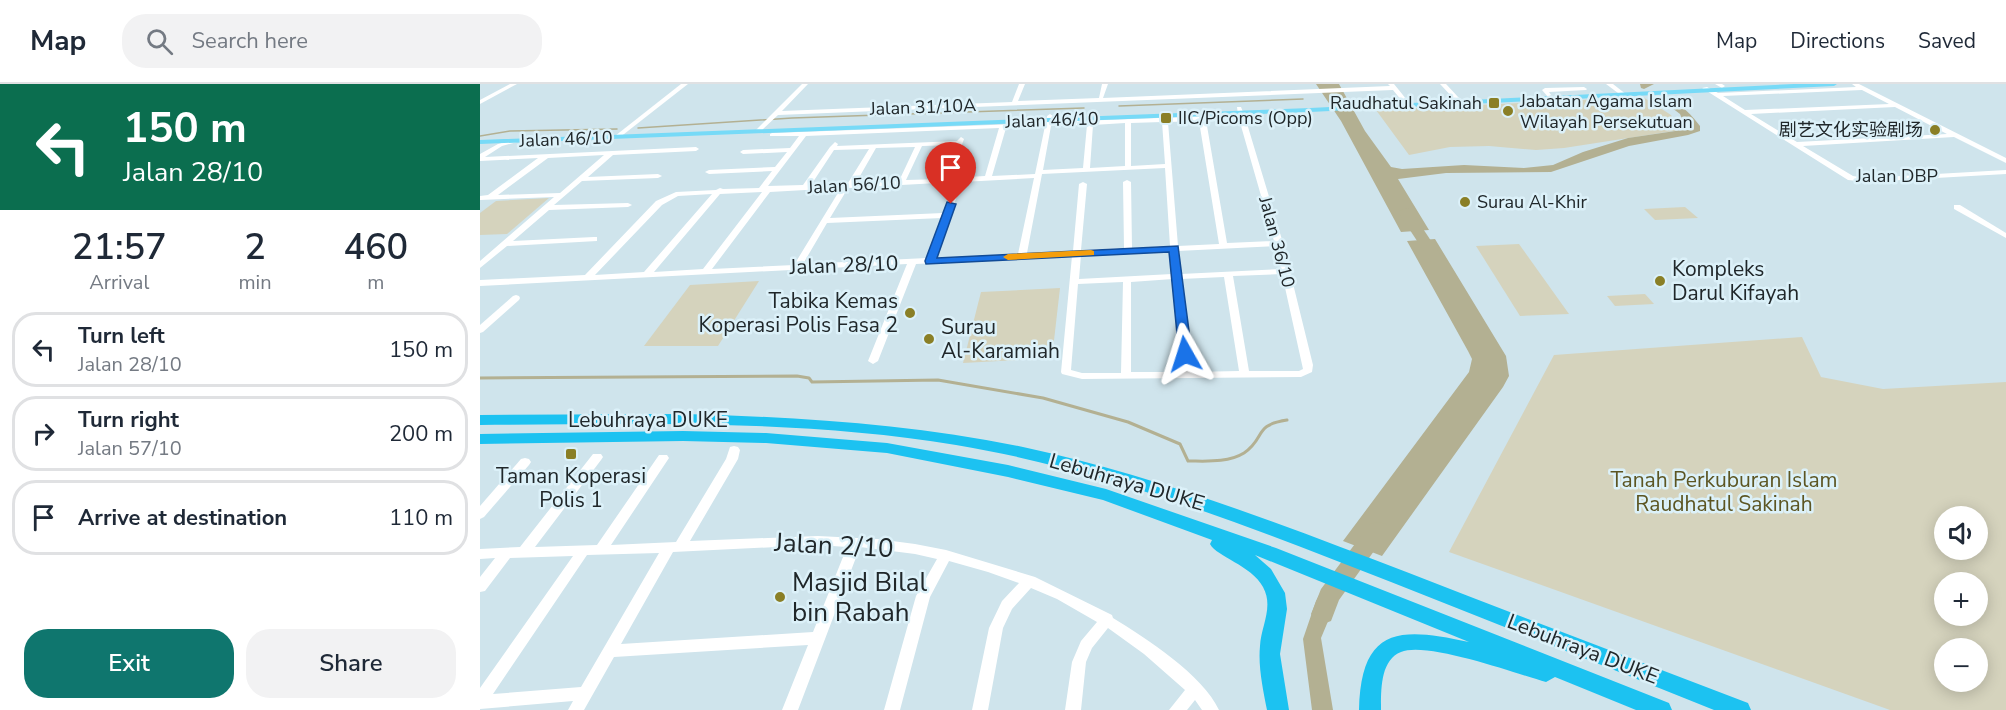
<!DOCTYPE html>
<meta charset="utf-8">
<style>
:root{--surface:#fff;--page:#f2f2f3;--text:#1f2937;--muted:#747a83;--line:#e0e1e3;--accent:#0f766e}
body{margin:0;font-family:"Nunito Sans","Noto Sans SC",sans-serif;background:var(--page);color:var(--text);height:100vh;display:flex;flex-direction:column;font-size:22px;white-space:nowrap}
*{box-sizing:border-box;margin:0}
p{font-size:20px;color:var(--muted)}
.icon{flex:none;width:33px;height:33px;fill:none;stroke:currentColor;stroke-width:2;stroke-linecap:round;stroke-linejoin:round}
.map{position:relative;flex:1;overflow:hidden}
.details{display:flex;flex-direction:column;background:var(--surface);width:480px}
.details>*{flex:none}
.guide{background:#0b6e4f;color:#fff;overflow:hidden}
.controls{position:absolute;left:1454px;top:422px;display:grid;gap:12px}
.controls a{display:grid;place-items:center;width:54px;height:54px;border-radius:50%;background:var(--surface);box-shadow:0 3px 15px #0003;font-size:30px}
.pin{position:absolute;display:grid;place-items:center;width:51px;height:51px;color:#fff;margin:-62px -26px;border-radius:50% 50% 50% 0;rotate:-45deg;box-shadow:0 0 6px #0007}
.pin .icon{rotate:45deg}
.me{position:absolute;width:66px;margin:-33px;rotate:354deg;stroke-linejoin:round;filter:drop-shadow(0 0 4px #0008)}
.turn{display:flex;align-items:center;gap:21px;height:126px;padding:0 24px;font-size:27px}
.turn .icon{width:78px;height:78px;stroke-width:2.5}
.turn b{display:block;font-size:42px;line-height:51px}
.eta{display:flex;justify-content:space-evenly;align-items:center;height:102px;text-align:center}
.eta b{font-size:36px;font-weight:600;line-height:42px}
.primary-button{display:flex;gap:12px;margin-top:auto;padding:12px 24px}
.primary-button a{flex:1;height:69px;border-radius:24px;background:var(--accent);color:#fff;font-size:24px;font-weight:600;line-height:69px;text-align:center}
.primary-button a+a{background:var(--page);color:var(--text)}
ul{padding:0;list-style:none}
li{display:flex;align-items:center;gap:18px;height:75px;margin:0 12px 9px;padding:0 12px;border:3px solid var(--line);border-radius:24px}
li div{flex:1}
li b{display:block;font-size:22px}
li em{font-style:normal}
header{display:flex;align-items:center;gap:36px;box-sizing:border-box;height:84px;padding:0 30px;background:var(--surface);border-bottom:2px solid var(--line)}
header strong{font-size:28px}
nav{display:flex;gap:33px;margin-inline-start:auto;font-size:21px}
.search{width:420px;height:54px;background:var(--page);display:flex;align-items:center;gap:15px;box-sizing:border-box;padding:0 21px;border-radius:24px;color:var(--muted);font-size:22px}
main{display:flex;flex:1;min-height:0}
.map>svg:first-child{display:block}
</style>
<header>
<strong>Map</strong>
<div class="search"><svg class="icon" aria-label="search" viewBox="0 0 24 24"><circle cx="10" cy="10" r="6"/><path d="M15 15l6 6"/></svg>Search here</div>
<nav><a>Map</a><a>Directions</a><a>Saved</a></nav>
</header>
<main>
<section class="details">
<div class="guide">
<div class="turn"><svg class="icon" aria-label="left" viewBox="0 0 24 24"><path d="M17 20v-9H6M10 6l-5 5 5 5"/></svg><div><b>150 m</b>Jalan 28/10</div></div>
</div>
<div class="eta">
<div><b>21:57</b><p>Arrival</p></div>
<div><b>2</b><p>min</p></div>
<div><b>460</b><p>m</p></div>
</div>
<ul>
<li><svg class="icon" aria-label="left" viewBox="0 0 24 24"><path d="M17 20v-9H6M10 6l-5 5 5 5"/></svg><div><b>Turn left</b><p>Jalan 28/10</p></div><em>150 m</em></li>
<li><svg class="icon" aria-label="right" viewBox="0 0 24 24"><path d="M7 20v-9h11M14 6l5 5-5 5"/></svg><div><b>Turn right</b><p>Jalan 57/10</p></div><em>200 m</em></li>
<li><svg class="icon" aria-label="arrive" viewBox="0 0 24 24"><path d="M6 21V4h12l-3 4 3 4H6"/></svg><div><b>Arrive at destination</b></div><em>110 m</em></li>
</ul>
<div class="primary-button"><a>Exit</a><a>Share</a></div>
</section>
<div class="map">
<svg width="1526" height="626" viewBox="0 0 1526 626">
<rect width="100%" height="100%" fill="#cfe4ec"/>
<g fill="#d5d3bd" fill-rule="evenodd">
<polygon points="1163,13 1191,31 1200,46 1084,64 1056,66 1009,62 970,63 929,71 896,26"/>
<polygon points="69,114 27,150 0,151 0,129 16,117"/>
<polygon points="1205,123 1218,134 1175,136 1164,125"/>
<polygon points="1039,160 1089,230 1040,232 996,162"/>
<polygon points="279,197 238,262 164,262 210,201"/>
<polygon points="580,204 572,274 483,279 501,208"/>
<polygon points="1165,210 1174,220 1135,222 1127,212"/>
<path d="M1322,253L1341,293L1403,305L1526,298V626H1410L969,468L1074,271ZM1464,432H1497V465H1464ZM1464,498H1497V531H1464ZM1464,564H1497V597H1464Z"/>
</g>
<g fill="#b3b092">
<path d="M836,0H859L885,47L911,83L922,85L984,81L1044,84L1073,81L1103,68L1148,54L1202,46L1205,42L1200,30L1179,14C1194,12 1211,30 1220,42V47L1208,51L1149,62L1071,88L966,89L918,95L949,146L921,148L861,37Z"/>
<polygon points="955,155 1026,272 1029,292 1023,303 902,472 863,457 989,288 992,275 988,267 927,157"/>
<polygon points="843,504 859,511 841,554 853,626 832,626 823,555 836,517"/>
</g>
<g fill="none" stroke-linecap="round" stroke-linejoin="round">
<g stroke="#b3b092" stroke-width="1.5">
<polyline points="639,22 823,15"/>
<polyline points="158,44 312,34 604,24"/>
<polyline points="0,52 30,47 137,45"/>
</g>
<path stroke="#b3b092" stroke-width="3" d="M0,294L317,292L329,294L332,298L458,296L563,314L648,338L700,360L708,377C726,377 748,379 764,369C786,354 773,341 807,336"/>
<g fill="#b3b092" fill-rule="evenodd">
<polygon points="1160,0 1174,0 1164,5 1161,4"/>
<polygon points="925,124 930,125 963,175 961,178 951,178 949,175 918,128"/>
<polygon points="898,438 906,440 909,446 859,516 851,537 843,540 835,537 831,530 841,505 890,440"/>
</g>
<g fill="#fff" fill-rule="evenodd">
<polygon points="30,0 37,0 0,20 0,16"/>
<polygon points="201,0 208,0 139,54 135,54 135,52"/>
<polygon points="322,0 328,0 302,27 532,18 539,0 545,0 538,17 619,14 622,0 628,0 623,14 910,2 908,0 914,0 931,21 926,22 913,6 298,31 280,48 276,48 276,46"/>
<polygon points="960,0 966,0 979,14 979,16 975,16"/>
<polygon points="1126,0 1133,0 1147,11 1142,12"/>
<polygon points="1235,0 1242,0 1245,2 1242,4"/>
<path d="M1372,0H1379L1526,74V79L1474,53L1323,62L1373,92L1386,94L1526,86V90L1386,98L1368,96L1222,4L1227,3L1238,9L1376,3ZM1382,6L1409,20L1265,26L1243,12ZM1415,23L1467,50L1317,58L1271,30Z"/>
<polygon points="1104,3 1107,5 1106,6 1069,8 1071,11 1068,13 1062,6 1065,4"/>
<path d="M757,23H761L765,33L803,159L833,281L832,288L821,293L602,295L582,290L581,288L592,172L436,180L398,277L393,280L388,277L427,180L0,202V196L105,191L176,117L196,108L236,106L240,104L243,105L279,104L292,87L229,90L225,88L229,86L295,83L307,68L263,70L260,68L263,66L310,64L319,52H290V50L292,49L566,39L567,32L570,30L573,32L572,38L758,31ZM759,35L794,157L747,159L726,36ZM719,37L739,160L698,162L688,38ZM682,38L685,80L651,82V39ZM645,39V82L610,84L613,41ZM607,41L603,84L563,86L571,42ZM565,42L555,90L512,92L526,44ZM519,44L505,92L470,94L484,55L481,53L477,57L357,62L358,60L355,58L350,63L323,101L288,102L326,52ZM475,61L462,95L426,96L442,62ZM435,63L419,97L376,99L396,64ZM389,65L368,99L331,101L354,66ZM685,84L690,162L652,164L651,98L647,96L643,98L644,164L601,166L607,100L603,98L599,100L593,167L547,169L562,90ZM554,94L538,170L455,174L482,98ZM475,98L463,129L350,134L368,104ZM361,104L314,181L232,185L290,108ZM282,108L223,185L174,188L240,110ZM232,110L164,188L115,191L182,121L198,112ZM462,134L447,174L323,180L347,139ZM796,162L801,185L701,190L698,167ZM690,167L692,190L599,195L601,171ZM802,190L823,285L819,287H769L753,192ZM744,193L759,287L712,288L701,195ZM693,195L702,288H651V198ZM643,198L641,289H602L591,286L598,200Z"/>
<path d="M35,55L37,56V58L22,62L5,73L216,63L219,65L216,67L133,71L108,93L178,90L182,92L178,94L102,97L74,121L148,119L152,121L148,123L69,126L33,157L114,153H117V157L27,162L0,184V177L74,113L0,116V112L8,111L58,74L0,77V70L18,60ZM124,71L80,109L18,111L68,74Z"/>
<polygon points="1474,121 1480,121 1526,149 1526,154 1474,125"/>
<polygon points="36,211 39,212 40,214 39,216 3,248 0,249 0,241 33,212"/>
<path d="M254,362L258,363L260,366L258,375L210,457L338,452L397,455L435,460L466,466L555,493L632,531L633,534C666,554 723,591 739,626H722L715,616L707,626H689L705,606L664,570L628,544L612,564L606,578L601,626H585L592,578L601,557L617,538L577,515L551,504L532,525L523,544L508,626H492L509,544L522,517L539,499L508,488L469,477L450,513L420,626H404L436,512L457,475L435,470L380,463L318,626H302L328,561L134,573L104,626H88L93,617L0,625V604L93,472L30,474L5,507L0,508V493L15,474L0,475V465L40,463L113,370H121L123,373L121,376L55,463L117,461L179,371H187L189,374L131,461L196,458L246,375L250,363ZM338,461L367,463L333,548L141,560L193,468ZM179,469L101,603L13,610L107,471Z"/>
<polygon points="45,374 49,375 51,378 49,381 4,433 0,435 0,422 41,375"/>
</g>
<polygon fill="#77daf7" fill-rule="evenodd" points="1314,0 1357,0 1354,2 830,28 0,60 0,56 830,24"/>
<g fill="#1cc2f1" fill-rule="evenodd">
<path d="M205,330C318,333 431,340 543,363C675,391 803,441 929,489C1042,533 1155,576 1268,619L1271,626H1234C1127,583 1019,541 911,498C769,442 626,386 476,361C319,335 158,340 0,341V331Z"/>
<path d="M203,347L286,349L407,359L528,381L626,405L796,464L1189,619L1192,626H1156L1075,593L1066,598C1037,590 947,557 921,568C900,576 901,607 901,626H879C881,542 920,543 989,558L775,471L791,485L805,509L807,525L800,570L809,626H787C783,605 778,583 780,562C781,542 794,523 783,503C771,481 737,473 730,460L732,456L623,416L528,393L407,369L286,359L203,357L0,360V350Z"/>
</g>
</g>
<polygon fill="#1a73e8" stroke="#114b97" stroke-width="1.5" points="467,118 476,120 457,174 698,162 712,270 705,274 699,270 689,168 446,180 445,177"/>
<polygon fill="#f59e0b" points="611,166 614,167 614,171 528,176 523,173 528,170"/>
<g fill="#8a7f26" stroke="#dcf1f9" stroke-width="2">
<rect x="1008" y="13" width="12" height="12" rx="3"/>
<circle cx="1028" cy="27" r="6"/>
<rect x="680" y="28" width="12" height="12" rx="3"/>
<circle cx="1455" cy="46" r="6"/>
<circle cx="985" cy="118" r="6"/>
<circle cx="1180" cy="197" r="6"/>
<circle cx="430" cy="229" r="6"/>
<circle cx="449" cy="255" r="6"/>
<rect x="85" y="364" width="12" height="12" rx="3"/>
<circle cx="300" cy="513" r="6"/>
</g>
<g text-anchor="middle" stroke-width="5" stroke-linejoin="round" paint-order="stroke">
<g font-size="18" fill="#20272a" stroke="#dcf1f9" text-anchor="start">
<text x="1040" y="23">Jabatan Agama Islam<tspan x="1040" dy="21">Wilayah Persekutuan</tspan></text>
<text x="1002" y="25" text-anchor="end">Raudhatul Sakinah</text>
<text x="698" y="40">IIC/Picoms (Opp)</text>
<text x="1443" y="52" text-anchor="end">剧艺文化实验剧场</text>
<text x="997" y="124">Surau Al-Khir</text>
</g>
<g font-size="18" fill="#20272a" stroke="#dcf1f9">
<text transform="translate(443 23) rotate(-2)" y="6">Jalan 31/10A</text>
<text transform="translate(572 36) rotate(-2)" y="6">Jalan 46/10</text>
<text transform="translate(86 55) rotate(-2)" y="6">Jalan 46/10</text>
<text x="1417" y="98">Jalan DBP</text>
<text transform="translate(374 101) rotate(-3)" y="6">Jalan 56/10</text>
<text transform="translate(797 158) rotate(75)" y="6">Jalan 36/10</text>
</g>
<g font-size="21" fill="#20272a" stroke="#dcf1f9">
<text transform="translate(364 181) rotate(-2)" y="7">Jalan 28/10</text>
<text x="168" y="343">Lebuhraya DUKE</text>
<text transform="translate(647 398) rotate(16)" y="7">Lebuhraya DUKE</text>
<text transform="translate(1103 565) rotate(21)" y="7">Lebuhraya DUKE</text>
</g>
<g font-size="21" fill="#20272a" stroke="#dcf1f9" text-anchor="start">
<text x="1192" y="192">Kompleks<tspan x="1192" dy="24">Darul Kifayah</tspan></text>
<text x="418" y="224" text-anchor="end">Tabika Kemas<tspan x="418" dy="24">Koperasi Polis Fasa 2</tspan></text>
<text x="461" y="250">Surau<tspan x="461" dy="24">Al-Karamiah</tspan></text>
<text x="91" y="399" text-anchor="middle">Taman Koperasi<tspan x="91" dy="24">Polis 1</tspan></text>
</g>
<g font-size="21" fill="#5c5522" stroke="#dcf1f9">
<text x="1244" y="403">Tanah Perkuburan Islam<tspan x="1244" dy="24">Raudhatul Sakinah</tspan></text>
</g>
<g font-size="26" fill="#20272a" stroke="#dcf1f9">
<text transform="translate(354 461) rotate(3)" y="9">Jalan 2/10</text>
</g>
<g font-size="26" fill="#20272a" stroke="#dcf1f9" text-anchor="start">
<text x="312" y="507">Masjid Bilal<tspan x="312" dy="30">bin Rabah</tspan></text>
</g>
</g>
</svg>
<div class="controls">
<a><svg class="icon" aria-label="sound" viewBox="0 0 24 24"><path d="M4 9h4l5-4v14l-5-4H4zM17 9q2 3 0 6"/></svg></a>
<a>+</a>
<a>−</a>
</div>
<div class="pin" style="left:471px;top:120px;background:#d93025"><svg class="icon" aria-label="arrive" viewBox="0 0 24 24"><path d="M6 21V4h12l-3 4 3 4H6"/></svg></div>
<svg class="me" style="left:705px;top:270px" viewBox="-20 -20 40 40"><path d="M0-17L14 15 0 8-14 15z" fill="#1a73e8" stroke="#fff" stroke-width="4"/></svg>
</div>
</main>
